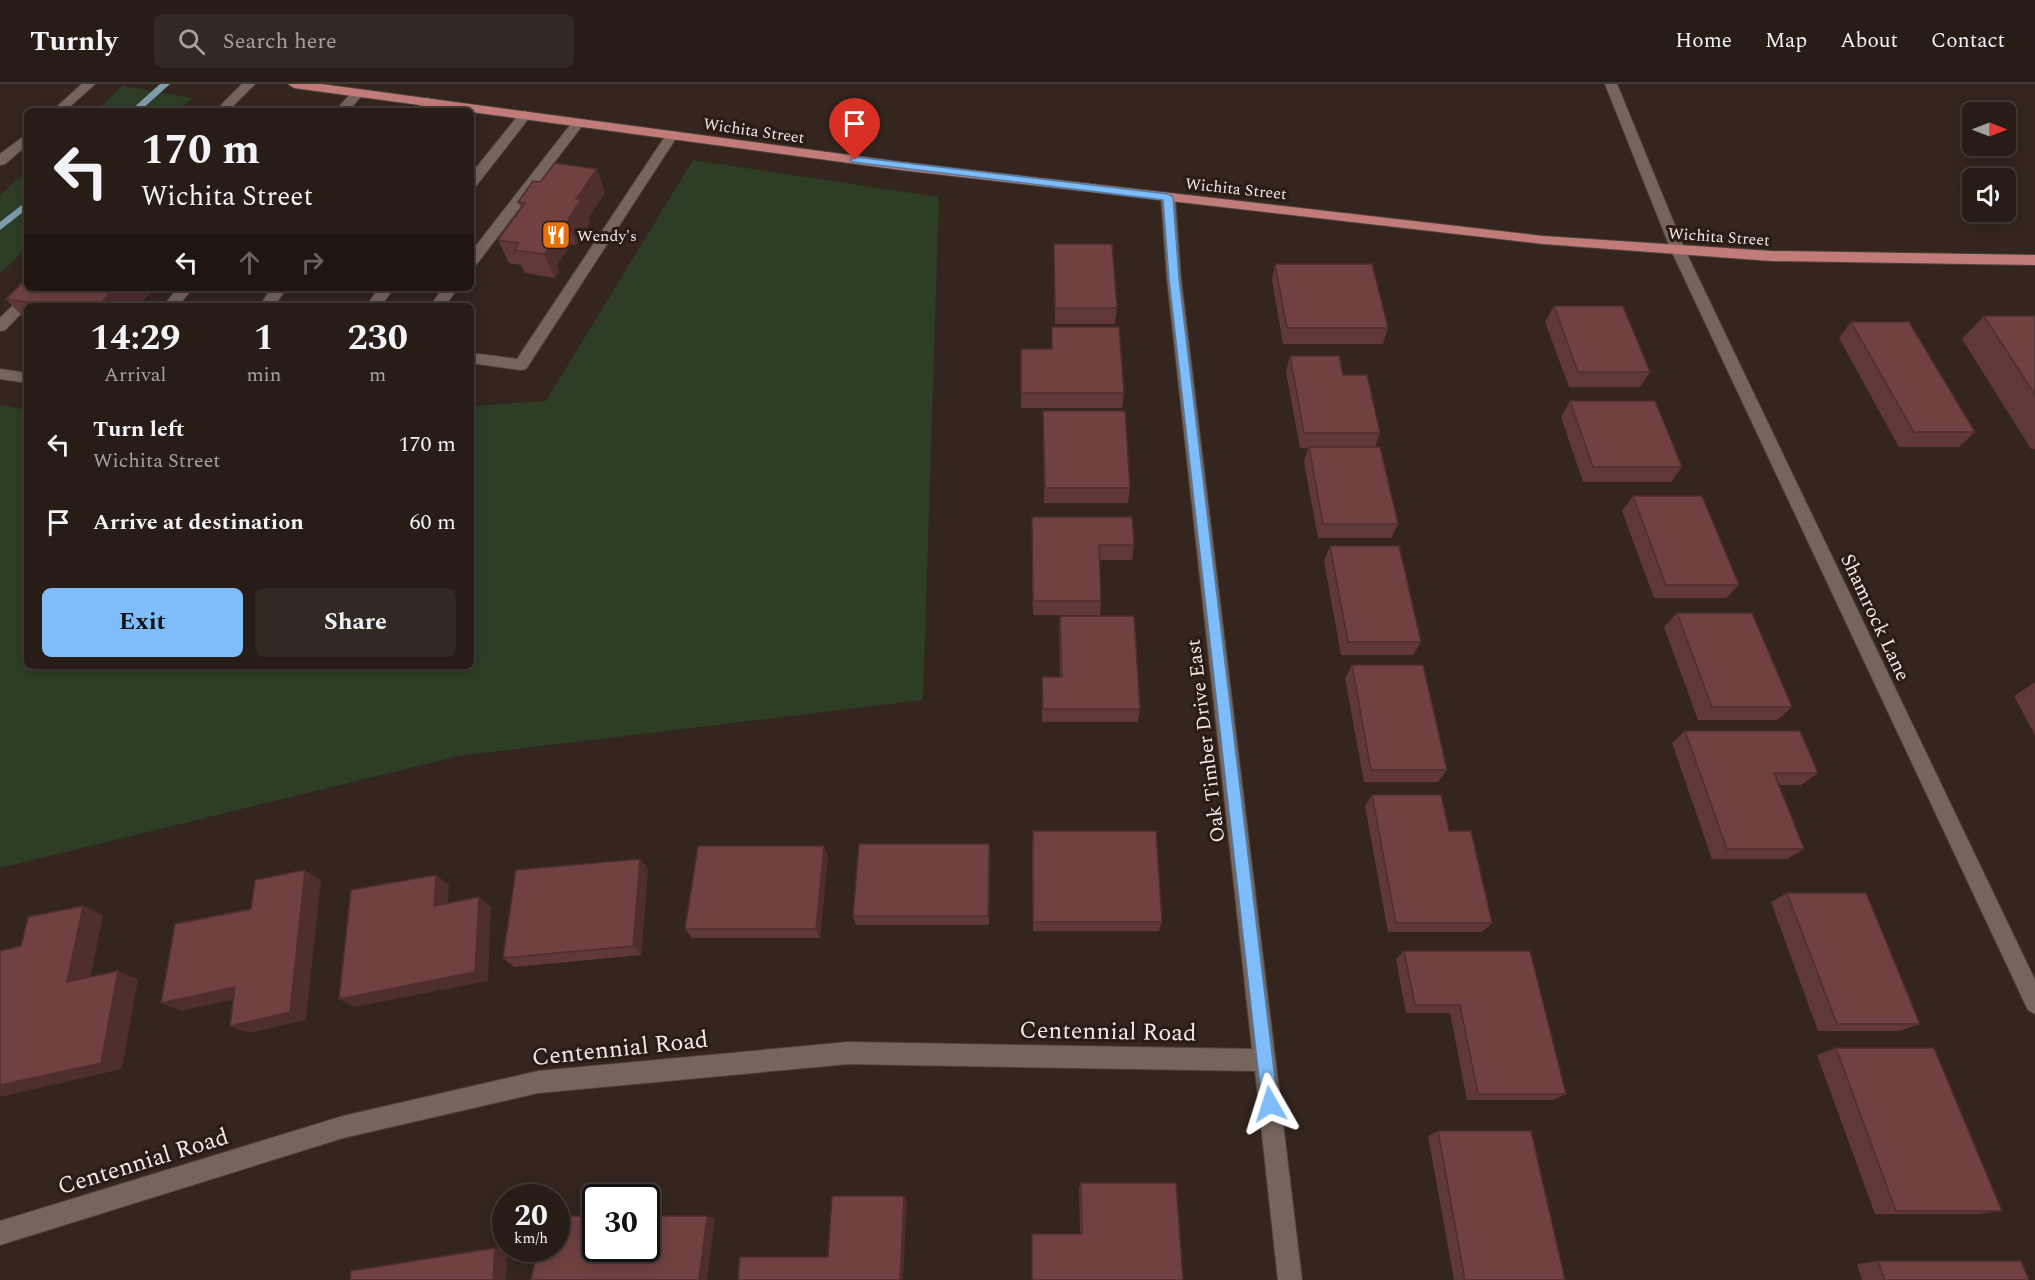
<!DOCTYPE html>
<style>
:root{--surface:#271c16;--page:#332923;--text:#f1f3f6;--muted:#a4a1a1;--line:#433a35;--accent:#7fbdfa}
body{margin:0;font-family:Spectral,serif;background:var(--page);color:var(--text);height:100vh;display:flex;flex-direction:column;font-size:22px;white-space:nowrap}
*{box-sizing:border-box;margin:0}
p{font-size:20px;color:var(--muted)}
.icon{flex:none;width:33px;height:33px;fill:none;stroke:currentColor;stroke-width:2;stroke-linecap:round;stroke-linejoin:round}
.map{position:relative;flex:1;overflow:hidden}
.drawer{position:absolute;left:24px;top:219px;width:450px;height:366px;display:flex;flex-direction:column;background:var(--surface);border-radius:9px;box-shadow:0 3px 15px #0003,0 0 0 2px var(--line)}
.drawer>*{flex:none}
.top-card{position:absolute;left:24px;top:24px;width:450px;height:183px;border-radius:9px;box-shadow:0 3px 15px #0003,0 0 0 2px var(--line);background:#271c16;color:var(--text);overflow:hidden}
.needle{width:39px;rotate:90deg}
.tools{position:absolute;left:1962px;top:18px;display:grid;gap:12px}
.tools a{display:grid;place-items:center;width:54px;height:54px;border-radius:9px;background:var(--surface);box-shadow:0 3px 15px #0003,0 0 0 2px var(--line);font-size:30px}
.speed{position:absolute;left:492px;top:1100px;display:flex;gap:12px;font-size:30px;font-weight:700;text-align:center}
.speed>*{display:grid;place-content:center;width:78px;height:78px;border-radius:50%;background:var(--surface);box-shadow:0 3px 15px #0003,0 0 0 2px var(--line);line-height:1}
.speed small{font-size:15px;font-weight:400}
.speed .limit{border:3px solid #111;border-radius:9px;background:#fff;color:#111}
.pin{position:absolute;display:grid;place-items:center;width:51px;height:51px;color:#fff;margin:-62px -26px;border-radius:50% 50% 50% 0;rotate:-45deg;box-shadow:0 0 6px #0007}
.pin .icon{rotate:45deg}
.me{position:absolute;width:66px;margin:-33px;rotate:354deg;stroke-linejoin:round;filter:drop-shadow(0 0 4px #0008)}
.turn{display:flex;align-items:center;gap:21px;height:126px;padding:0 18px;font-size:27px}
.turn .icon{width:78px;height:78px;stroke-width:2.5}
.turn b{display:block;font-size:42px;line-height:51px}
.lanes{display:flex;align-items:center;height:57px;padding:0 18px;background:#0003;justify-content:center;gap:30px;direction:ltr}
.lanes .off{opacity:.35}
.eta{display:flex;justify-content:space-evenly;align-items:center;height:102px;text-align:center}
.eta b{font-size:36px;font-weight:700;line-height:42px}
.button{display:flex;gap:12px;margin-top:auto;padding:12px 18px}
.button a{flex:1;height:69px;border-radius:9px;background:var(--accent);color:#111;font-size:24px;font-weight:700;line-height:69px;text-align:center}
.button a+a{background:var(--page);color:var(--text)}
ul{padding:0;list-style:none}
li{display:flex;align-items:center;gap:18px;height:78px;padding:0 18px}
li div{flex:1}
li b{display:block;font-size:22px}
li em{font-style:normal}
header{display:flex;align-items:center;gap:36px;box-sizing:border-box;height:84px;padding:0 30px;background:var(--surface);border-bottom:2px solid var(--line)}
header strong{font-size:28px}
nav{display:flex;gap:33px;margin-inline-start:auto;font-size:21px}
.search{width:420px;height:54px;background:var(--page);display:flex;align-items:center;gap:15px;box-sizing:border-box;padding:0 21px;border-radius:9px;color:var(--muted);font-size:22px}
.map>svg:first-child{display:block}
</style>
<header>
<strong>Turnly</strong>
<div class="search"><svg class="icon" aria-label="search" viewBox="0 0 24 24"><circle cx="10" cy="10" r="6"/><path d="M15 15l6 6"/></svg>Search here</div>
<nav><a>Home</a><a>Map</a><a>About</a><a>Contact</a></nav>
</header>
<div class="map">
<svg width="2035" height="1196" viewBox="0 0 2035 1196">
<rect width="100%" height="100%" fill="#34251e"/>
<g fill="#2d3d26">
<polygon points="123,2 192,14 178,27 95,27"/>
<polygon points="693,76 939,113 923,616 459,672 0,784 0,321 27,326 27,582 471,582 471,322 546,317"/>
<polygon points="27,87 27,164 0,189 0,111"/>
</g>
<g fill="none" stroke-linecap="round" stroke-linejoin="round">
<g fill="#7f9daf" fill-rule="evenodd">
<polygon points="160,0 170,0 140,27 130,27"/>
<polygon points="27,117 27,125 0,146 0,138"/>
</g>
<g stroke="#4f423d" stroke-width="2">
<g id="minor">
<polygon points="82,0 95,0 65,27 52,27"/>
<polygon points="242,0 255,0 228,27 215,27"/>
<polygon points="1605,0 1617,0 1685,166 2035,896 2035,930 2028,926 1671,166"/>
<polygon points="358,5 364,9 348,27 335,27 354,6"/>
<polygon points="428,14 434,18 427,27 415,27 424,15"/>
<polygon points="525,27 531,31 529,34 476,102 471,103 471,90 521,28"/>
<polygon points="578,35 584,39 582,42 476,181 471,183 471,168 574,36"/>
<polygon points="672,47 678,51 526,285 521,286 471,279 471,269 517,275 666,51"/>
<polygon points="27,50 27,61 5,80 0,81 0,70"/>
<polygon points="1168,109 1175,113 1181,195 1302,1196 1278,1196 1255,987 849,980 538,1009 343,1054 0,1161 0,1137 343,1032 538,987 849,958 1252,965 1167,195 1161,113"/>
<polygon points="31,204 46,204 5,246 0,247 0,234"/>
<polygon points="178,204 193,204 178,222 163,222"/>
<polygon points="272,204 287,204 274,222 259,222"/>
<polygon points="379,204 394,204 381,222 366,222"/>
<polygon points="443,204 458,204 445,222 430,222"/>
<polygon points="0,285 27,289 27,299 0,295"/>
</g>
</g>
<g stroke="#4f423d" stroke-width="2">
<polygon id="major" points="288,0 321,0 901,78 1543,152 1771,167 2035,171 2035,181 1771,177 1543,160 901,86 294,4"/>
</g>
<use href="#minor" fill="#76655d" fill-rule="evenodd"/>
<use href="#major" fill="#c17c79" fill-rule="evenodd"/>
</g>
<g fill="#613838">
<polygon points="597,85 605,109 588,134 590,139 576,161 571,160 557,181 559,186 555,194 525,189 521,181 509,179 498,156 521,124 518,118 540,98"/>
<polygon points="1054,160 1117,224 1115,240 1055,240"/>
<polygon points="1275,180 1388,244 1383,260 1283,260 1272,196"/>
<polygon points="155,204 138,222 27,222 27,237 6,215"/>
<polygon points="1554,222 1650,288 1640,303 1569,303 1545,238"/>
<polygon points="1984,232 2035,232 2035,365 2031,365 1962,255"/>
<polygon points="1851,238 1975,348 1959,363 1899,363 1839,254"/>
<polygon points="1052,243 1124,309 1122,324 1021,324 1021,265 1052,265"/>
<polygon points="1290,272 1343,291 1380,349 1375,363 1398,440 1391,454 1318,454 1304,378 1308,364 1300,364 1286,288"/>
<polygon points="1570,317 1682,383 1671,398 1583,398 1561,333"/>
<polygon points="1043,327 1130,404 1128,419 1044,419"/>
<polygon points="1633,412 1739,501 1726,514 1654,514 1622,427"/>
<polygon points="1032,448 1134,461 1132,476 1099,476 1101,517 1100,531 1033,531"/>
<polygon points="1330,462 1421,558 1413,571 1341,571 1324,477"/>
<polygon points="1677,529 1792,623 1777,636 1698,636 1664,543"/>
<polygon points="1060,532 1140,625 1138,638 1042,638 1042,593 1060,593 1059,546"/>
<polygon points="1352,581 1447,686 1438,698 1364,698 1345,594"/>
<polygon points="2035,598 2035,651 2014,612"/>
<polygon points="1685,647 1818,689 1801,701 1778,701 1804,765 1787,775 1712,775 1672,659"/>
<polygon points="1372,711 1492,839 1482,848 1388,848 1365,722"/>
<polygon points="1032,758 1162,838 1159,847 1033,847"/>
<polygon points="990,770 989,841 856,841 853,832"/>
<polygon points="828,772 820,854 692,854 685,845"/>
<polygon points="640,775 648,785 641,871 514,883 503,874"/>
<polygon points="1787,809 1920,940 1900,947 1818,947 1771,818"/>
<polygon points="1404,867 1566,1010 1553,1016 1467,1016 1450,929 1406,929 1396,875"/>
<polygon points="1836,964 2002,1127 1978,1130 1875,1130 1817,971"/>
<polygon points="1438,1047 1565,1196 1454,1196 1428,1052"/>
<polygon points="1081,1099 1183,1196 1080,1150 1079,1103"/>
<polygon points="1878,1177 2029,1196 1862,1196 1857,1180"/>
</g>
<g fill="#4f2e2e">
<polygon points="597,85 605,109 588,134 590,139 576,161 567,138 576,115"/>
<polygon points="562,137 571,160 557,181 559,186 555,194 544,170 544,162"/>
<polygon points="114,204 155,204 138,222 98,222"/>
<polygon points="989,760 990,770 989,841 988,832"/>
<polygon points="824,762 828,772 820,854 816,845"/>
<polygon points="640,775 648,785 641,871 633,862"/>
<polygon points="305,786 321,796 306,936 248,949 230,942"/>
<polygon points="436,791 449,801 447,831 434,822"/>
<polygon points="479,813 491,823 488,897 354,923 339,915"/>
<polygon points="83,822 103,831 88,906 67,898"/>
<polygon points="118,887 138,895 122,985 0,1013 0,1001"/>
<polygon points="235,903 253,911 181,927 161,919"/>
<polygon points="904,1112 907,1116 903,1196 900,1196"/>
<polygon points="707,1132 715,1135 707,1196 699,1196"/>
<polygon points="495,1164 508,1166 506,1196 493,1196"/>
</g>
<g fill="#714141" stroke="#4f2e2e" stroke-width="1.5">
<polygon points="555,79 597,85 576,115 581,115 567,138 562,137 544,162 550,163 544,170 514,166 519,159 498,156 525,119 518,118 533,97 540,98"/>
<polygon points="1054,160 1112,160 1117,224 1055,224"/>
<polygon points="1275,180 1372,180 1388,244 1287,244"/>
<polygon points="27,194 27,204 114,204 98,222 50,222 6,215"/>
<polygon points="1554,222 1623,222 1650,288 1578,288"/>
<polygon points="1984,232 2035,232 2035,311"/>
<polygon points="1851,238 1909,238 1975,348 1914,348"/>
<polygon points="1052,243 1119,243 1124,309 1021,309 1021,265 1052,265"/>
<polygon points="1290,272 1339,272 1343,291 1367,291 1380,349 1304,349"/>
<polygon points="1570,317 1655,317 1682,383 1593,383"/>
<polygon points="1043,327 1125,327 1130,404 1045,404"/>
<polygon points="1309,363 1380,363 1398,440 1323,440"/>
<polygon points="1633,412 1702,412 1739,501 1666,501"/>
<polygon points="1032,433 1132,433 1134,461 1099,461 1101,517 1033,517"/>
<polygon points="1330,462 1399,462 1421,558 1348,558"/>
<polygon points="1677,529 1752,529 1792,623 1712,623"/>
<polygon points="1060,532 1134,532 1140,625 1043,625 1042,593 1062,593"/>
<polygon points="1352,581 1423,581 1447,686 1371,686"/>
<polygon points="1685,647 1800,647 1818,689 1774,689 1804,765 1727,765"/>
<polygon points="1372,711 1441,711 1449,747 1471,747 1492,839 1396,839"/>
<polygon points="1033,747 1156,747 1162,838 1033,838"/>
<polygon points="859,760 989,760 988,832 853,832"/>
<polygon points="698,762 824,762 816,845 685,845"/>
<polygon points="640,775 633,862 503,874 516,786"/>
<polygon points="305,786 290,928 230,942 235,903 161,919 175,840 251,825 255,796"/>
<polygon points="436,791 434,822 479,813 475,888 339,915 351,806"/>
<polygon points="1787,809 1866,809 1920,940 1837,940"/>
<polygon points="83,822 67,898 118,887 101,979 0,1001 0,867 21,862 28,833"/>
<polygon points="1404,867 1530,867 1566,1010 1478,1010 1460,921 1415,921"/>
<polygon points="1836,964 1934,964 2002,1127 1896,1127"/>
<polygon points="1438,1047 1531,1047 1565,1196 1465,1196"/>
<polygon points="1081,1099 1176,1099 1183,1196 1032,1196 1032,1150 1082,1150"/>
<polygon points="832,1112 904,1112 900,1196 738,1196 740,1173 828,1173"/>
<polygon points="556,1132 596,1132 596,1164 646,1164 646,1132 707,1132 699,1196 531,1196 538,1164 556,1164"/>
<polygon points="495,1164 493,1196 350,1196 351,1187"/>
<polygon points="1878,1177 2021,1177 2029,1196 1885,1196"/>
</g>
<polygon fill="#7fbdfa" stroke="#537ba2" stroke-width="1.5" points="855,73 1168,110 1173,113 1179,195 1278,1020 1276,1026 1270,1029 1264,1026 1262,1020 1169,195 1163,116 852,78 850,76"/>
<defs>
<g id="restaurant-square" transform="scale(1.5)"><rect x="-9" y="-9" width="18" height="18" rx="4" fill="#e8710a" stroke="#2a1b15"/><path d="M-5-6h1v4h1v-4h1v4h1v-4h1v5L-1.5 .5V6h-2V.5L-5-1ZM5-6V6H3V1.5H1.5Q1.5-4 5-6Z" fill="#fff"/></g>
</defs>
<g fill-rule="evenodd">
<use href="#restaurant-square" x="556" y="151"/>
</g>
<g text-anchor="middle" stroke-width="6" stroke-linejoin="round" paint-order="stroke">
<g font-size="16" fill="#f2e8e4" stroke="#2a1b15">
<text transform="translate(754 46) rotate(8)" y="6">Wichita Street</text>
<text transform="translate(1236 104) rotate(6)" y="6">Wichita Street</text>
<text transform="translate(1719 152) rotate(4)" y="6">Wichita Street</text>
</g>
<g font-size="16" fill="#f2e8e4" stroke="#2a1b15" text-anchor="start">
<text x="577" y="157">Wendy's</text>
</g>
<g font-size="20" fill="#f2e8e4" stroke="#2a1b15">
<text transform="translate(1876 533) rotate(65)" y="7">Shamrock Lane</text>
<text transform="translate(1205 657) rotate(-97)" y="7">Oak Timber Drive East</text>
</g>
<g font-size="24" fill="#f2e8e4" stroke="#2a1b15">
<text transform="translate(1108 947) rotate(1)" y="8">Centennial Road</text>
<text transform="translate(620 964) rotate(-6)" y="8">Centennial Road</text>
<text transform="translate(143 1077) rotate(-17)" y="8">Centennial Road</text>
</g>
</g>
</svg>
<div class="tools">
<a><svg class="needle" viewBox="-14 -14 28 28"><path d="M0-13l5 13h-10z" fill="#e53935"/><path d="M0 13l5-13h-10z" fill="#a4a1a1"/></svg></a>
<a><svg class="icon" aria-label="sound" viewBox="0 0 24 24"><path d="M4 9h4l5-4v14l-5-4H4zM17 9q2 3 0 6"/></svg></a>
</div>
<div class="speed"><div>20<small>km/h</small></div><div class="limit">30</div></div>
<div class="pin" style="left:855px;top:76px;background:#d93025"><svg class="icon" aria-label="arrive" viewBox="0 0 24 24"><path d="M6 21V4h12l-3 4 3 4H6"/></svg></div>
<svg class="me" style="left:1270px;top:1020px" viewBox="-20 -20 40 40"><path d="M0-17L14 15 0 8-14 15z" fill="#7fbdfa" stroke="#fff" stroke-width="4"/></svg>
<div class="top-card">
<div class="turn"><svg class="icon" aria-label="left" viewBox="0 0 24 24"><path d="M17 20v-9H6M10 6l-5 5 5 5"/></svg><div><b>170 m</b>Wichita Street</div></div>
<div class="lanes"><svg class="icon" aria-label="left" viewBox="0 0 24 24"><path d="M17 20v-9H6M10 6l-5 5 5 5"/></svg><svg class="icon off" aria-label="ahead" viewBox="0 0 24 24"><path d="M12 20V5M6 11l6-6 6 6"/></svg><svg class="icon off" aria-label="right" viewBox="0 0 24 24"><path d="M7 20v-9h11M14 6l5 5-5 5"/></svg></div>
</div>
<section class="drawer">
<div class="eta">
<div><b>14:29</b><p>Arrival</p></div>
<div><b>1</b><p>min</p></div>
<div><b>230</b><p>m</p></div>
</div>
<ul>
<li><svg class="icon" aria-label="left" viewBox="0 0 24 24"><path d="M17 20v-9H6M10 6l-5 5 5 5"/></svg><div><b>Turn left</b><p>Wichita Street</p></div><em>170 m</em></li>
<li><svg class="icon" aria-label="arrive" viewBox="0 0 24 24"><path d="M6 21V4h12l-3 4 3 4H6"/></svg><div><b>Arrive at destination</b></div><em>60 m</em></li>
</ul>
<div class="button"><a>Exit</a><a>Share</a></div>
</section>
</div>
